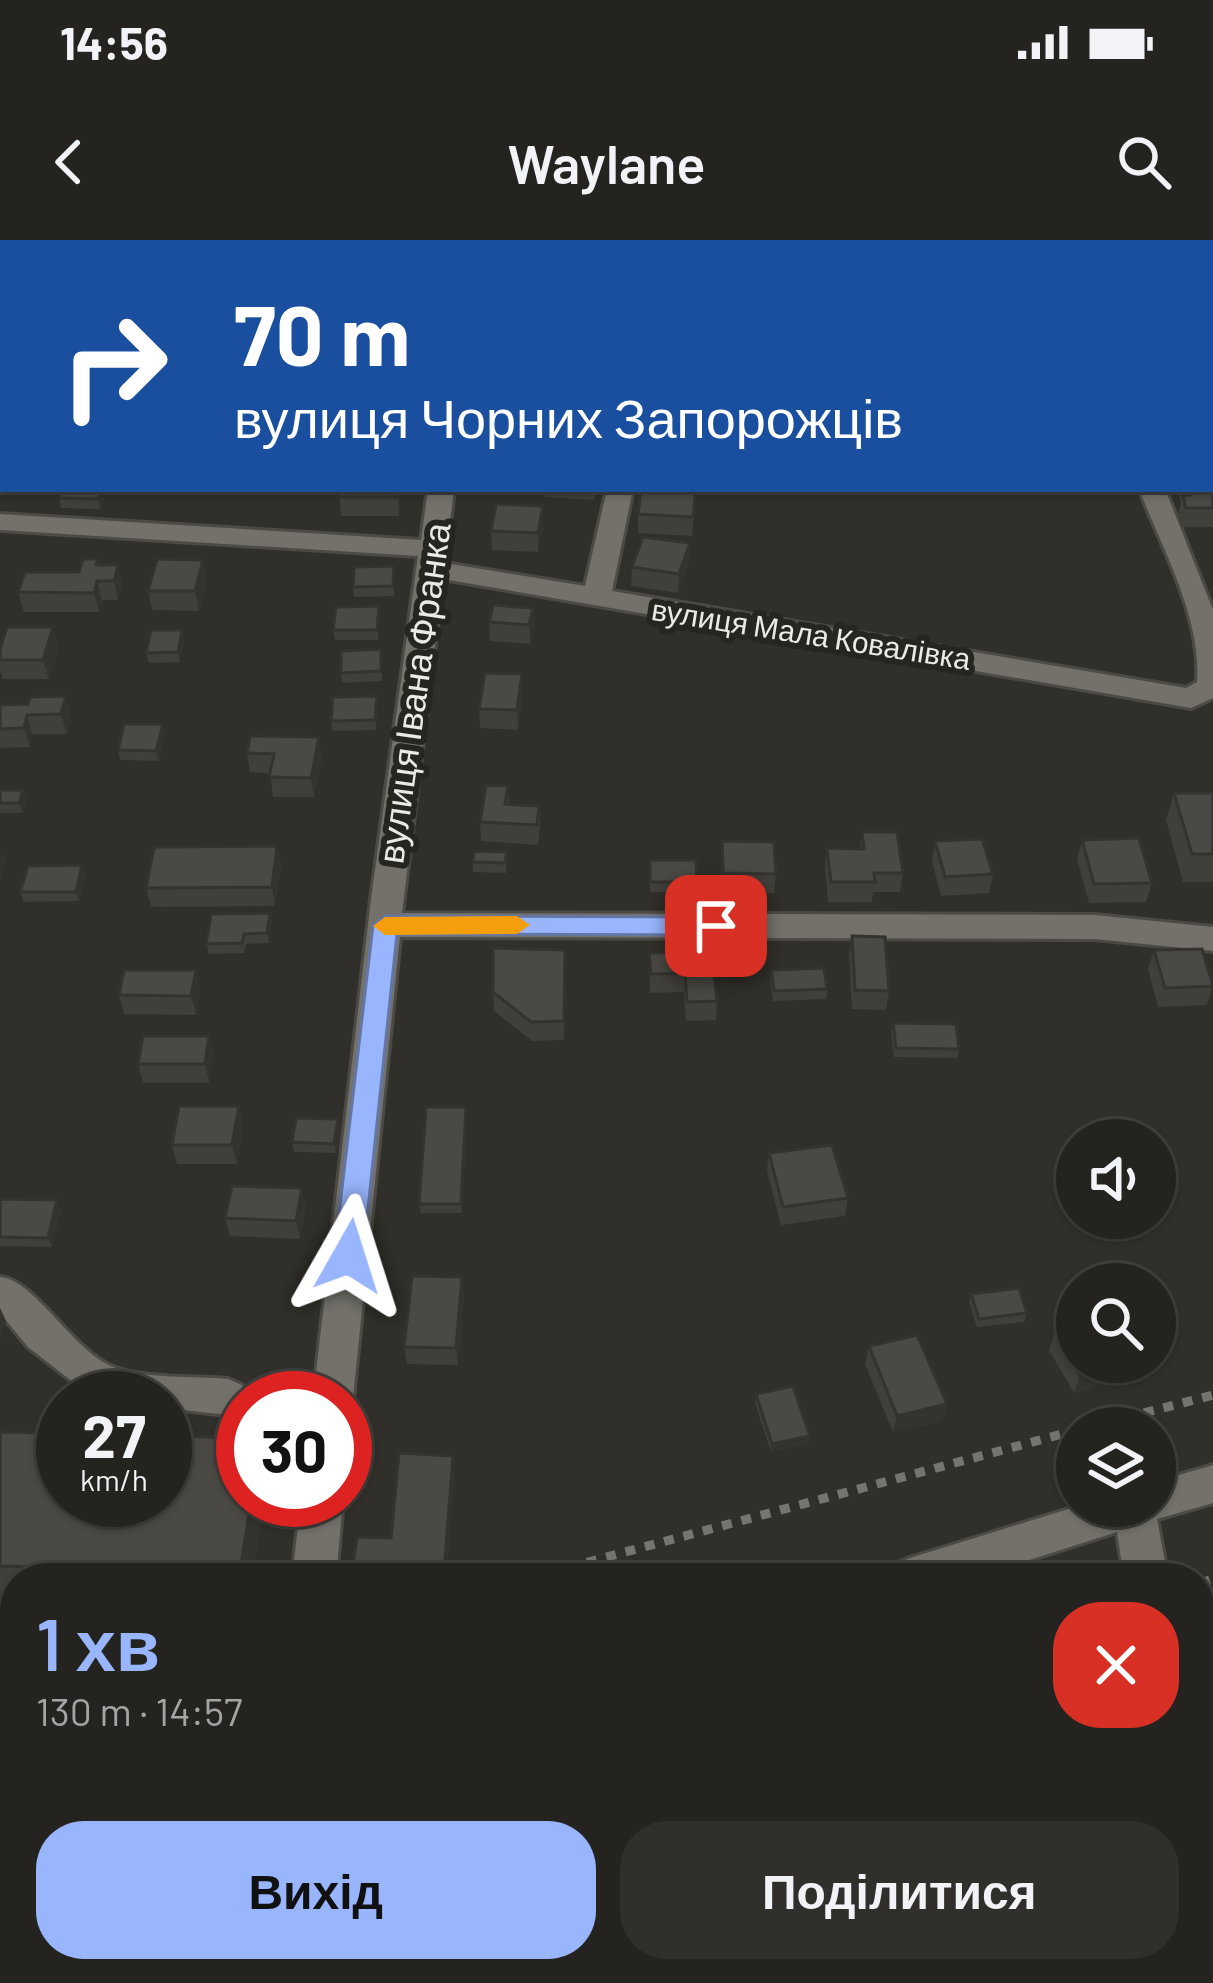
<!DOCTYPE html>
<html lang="uk">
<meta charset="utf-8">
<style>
:root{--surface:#24231f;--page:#302f2c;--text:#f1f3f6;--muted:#a3a4a4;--line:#41403d;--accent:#98b5fd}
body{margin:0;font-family:Barlow,sans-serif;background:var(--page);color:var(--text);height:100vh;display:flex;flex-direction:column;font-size:45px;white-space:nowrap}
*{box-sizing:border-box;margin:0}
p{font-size:39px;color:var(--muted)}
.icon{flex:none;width:66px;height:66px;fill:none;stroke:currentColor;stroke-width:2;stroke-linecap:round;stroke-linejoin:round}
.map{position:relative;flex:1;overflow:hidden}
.sheet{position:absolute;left:0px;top:1323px;width:1215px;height:420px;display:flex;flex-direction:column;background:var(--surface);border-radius:48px 48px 0 0;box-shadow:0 3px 9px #0004,0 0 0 3px var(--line)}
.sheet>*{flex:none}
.hud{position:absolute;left:0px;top:0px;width:1215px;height:252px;box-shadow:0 3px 9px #0004,0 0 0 3px var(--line);background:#1a4fa0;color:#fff;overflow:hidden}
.tools{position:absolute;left:1056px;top:879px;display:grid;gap:24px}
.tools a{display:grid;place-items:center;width:120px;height:120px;border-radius:50%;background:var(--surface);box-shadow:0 3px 9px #0004,0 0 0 3px var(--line);font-size:60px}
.speed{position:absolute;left:36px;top:1131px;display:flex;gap:24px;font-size:60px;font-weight:700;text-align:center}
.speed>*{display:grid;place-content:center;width:156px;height:156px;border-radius:50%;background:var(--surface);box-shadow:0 3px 9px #0004,0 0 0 3px var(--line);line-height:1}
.speed small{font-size:30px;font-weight:400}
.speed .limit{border:18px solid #d22;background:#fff;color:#111}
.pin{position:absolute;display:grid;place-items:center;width:102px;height:102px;color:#fff;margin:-51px;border-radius:24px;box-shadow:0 6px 18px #0006}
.me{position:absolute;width:132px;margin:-66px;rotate:6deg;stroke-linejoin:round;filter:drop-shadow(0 0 9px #0008)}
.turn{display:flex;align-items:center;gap:42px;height:252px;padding:0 36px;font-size:54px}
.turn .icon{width:156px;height:156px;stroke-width:2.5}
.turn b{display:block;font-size:84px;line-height:102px}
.round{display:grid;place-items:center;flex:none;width:126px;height:126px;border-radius:48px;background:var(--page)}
.summary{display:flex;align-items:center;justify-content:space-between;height:204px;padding:0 36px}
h1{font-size:72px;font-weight:600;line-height:90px;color:var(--accent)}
.cta{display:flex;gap:24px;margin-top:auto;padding:24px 36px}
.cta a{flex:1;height:138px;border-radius:48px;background:var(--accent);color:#111;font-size:48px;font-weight:600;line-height:138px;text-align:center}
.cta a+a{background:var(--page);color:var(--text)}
.status{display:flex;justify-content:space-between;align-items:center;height:84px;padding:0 60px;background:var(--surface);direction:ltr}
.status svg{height:33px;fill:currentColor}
header{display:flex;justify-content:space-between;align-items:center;height:156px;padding:0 36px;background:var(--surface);font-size:54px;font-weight:600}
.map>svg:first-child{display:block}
</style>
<div class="status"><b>14:56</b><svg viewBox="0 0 49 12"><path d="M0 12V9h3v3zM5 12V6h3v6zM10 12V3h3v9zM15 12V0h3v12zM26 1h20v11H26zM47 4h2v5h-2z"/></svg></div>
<header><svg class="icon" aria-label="back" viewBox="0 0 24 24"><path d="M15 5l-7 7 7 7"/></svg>Waylane<svg class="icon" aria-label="search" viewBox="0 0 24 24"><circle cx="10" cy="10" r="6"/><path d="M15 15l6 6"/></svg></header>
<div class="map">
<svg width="1213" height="1743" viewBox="0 0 1213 1743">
<rect width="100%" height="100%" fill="#302f29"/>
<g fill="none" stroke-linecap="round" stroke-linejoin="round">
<g stroke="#4b4a45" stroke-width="6">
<g id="minor">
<rect x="667" y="0" width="22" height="3"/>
<rect x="1212" y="81" width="1" height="14"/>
<rect x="0" y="112" width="3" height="14"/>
<polygon points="3,225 3,246 0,247 0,226"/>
<path d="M428,249H454L445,323L585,346L607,249H633L612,351L1186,448L1197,442C1202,378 1162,308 1139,249H1165L1213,370V458L1191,468L443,339L402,673L1095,675L1213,687V711L1095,699L400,697L353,1158L345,1171V1158H313L371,659L418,316L0,290V274L421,300Z"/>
<path d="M0,1037C36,1040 74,1114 116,1128C148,1139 193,1136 228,1139L242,1145L248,1157L243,1158L242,1169L228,1175L165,1168V1158L91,1156L28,1107L0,1073Z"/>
<polygon points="1213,1225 1213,1263 1157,1279 1168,1338 1124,1338 1117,1292 973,1338 888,1338 895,1324 910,1318 1078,1266 1155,1266 1155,1242"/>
<polygon points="301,1260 343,1260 336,1338 292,1338"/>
<polygon points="1200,1540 1213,1545 1213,1679 1200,1674"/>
<polygon points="15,1599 15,1647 0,1651 0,1603"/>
<rect x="168" y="1728" width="50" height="15"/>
</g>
</g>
<g stroke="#75746f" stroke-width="9" stroke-dasharray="10 10" stroke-linecap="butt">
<polyline points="1086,1188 1213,1155"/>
<polyline points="529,1338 1077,1190"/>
<polyline points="1200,1343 1213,1339"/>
<polyline points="0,1541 15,1537"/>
<polyline points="0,1733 15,1728"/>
</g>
<use href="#minor" fill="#73716a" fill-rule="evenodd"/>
</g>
<g fill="#403f3a">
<polygon points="155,0 192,0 190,3 155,3"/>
<polygon points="375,0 423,0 423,3 376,3"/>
<polygon points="972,0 1031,0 1030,3 973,3"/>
<polygon points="1213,231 1213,287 1181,287 1178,275 1181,262 1177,249 1212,249"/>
<polygon points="62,249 108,249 100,269 61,268 59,258"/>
<polygon points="339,249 400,249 399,276 341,276"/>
<polygon points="542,249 597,249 594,260 543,257"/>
<polygon points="696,249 692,296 638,293 638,274"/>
<polygon points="543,266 543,286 538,312 492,310 491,291"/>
<polygon points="690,303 689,323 678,353 631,346 632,327"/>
<polygon points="100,325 123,344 118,360 102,360 99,372 24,372 18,352"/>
<polygon points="394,326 394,356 354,357 353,347"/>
<polygon points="207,339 199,371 152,370 148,351"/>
<polygon points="379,366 378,400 335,400 333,390"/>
<polygon points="533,368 534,387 530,404 490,401 489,382"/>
<polygon points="182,390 184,400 180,422 149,423 146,413"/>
<polygon points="59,407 49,439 3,439 0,431 0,409"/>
<polygon points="382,419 382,441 342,443 341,433"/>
<polygon points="522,434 523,453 518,490 480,488 479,469"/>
<polygon points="377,456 376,490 332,491 331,481"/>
<polygon points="0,465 71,475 67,494 32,494 30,507 0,508"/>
<polygon points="165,494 159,521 120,520 118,510"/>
<polygon points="247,513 322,517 314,557 273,557 270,533 250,532"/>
<polygon points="508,546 509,564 539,566 540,585 538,605 481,601 480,582"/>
<polygon points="0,550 27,560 23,573 0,573"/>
<polygon points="1174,553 1213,553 1213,642 1183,642 1166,580"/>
<polygon points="862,592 903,633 900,652 873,652 872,662 828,662 825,628 827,608 860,609"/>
<polygon points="1082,600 1152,643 1146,662 1089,663 1077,619"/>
<polygon points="722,601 776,634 774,653 721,652"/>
<polygon points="935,601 993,634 989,653 941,656 932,621"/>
<polygon points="277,606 281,625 275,666 151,667 146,648"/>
<polygon points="507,612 506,633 473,632 473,622"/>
<polygon points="650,620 697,642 697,652 650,652"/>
<polygon points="82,625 85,635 79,661 24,662 20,652"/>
<polygon points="270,673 272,682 269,703 246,704 244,713 209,714 206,704"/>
<polygon points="852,696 889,751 886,770 852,769 849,715"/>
<polygon points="565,710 564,800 532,801 494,771 493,752"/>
<polygon points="1154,710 1213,743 1207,765 1158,767 1148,729"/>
<polygon points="712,711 717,761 716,780 686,781 684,752 650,753 649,713"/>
<polygon points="771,730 827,749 826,759 773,761 770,740"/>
<polygon points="200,749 196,775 124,774 119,755"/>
<polygon points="893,783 959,809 957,818 894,817 891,792"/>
<polygon points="209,796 214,815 209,843 143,843 138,824"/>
<polygon points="239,866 243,885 237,924 177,924 172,905"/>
<polygon points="467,877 462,973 421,973 419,964"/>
<polygon points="338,879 340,888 336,913 294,912 292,902"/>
<polygon points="769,913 848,958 845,976 781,985 767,931"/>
<polygon points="0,959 61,970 52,1007 0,1006"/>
<polygon points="306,966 300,999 230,996 225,978"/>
<polygon points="971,1054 1027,1073 1024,1082 977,1087 969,1062"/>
<polygon points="464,1055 458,1125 407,1124 404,1107"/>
<polygon points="1055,1093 1134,1134 1074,1153 1049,1110"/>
<polygon points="869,1106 947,1164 942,1181 893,1192 865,1124"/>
<polygon points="756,1154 810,1196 808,1204 771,1212 755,1163"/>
<polygon points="0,1192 165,1260 253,1338 15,1338 15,1354 0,1354"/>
</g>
<g fill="#34332f">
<polygon points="102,249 108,249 100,269 98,259"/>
<polygon points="398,249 400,249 401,257 399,276"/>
<polygon points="543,266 543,286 538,312 538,293"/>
<polygon points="690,303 689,323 678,353 679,334"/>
<polygon points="203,320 207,339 199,371 195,351"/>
<polygon points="118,325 123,344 118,360 114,341"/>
<polygon points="97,341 102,360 99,372 94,353"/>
<polygon points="533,368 534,387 530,404 529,385"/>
<polygon points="53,387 59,407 49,439 43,420"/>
<polygon points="182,390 184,400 180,422 178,412"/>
<polygon points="522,434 523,453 518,490 517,470"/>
<polygon points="66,456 71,475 67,494 61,474"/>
<polygon points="27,475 32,494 30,507 24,488"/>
<polygon points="163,484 165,494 159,521 156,511"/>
<polygon points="319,497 322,517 314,557 311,538"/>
<polygon points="23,550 27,560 23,573 19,563"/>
<polygon points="277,606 281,625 275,666 272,647"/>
<polygon points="3,610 6,620 0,641 0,620"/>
<polygon points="82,625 85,635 79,661 76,652"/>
<polygon points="270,673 272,682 269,703 267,693"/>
<polygon points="196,730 200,749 196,775 191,756"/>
<polygon points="209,796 214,815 209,843 205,824"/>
<polygon points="239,866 243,885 237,924 232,905"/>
<polygon points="466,867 467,877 462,973 461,964"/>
<polygon points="338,879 340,888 336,913 334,904"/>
<polygon points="302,948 306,966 300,999 296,981"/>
<polygon points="57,960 61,970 52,1007 48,998"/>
<polygon points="462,1037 464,1055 458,1125 456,1108"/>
<polygon points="0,1068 6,1081 0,1102"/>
<polygon points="1124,1122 1139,1122 1134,1134 1074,1153 1080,1136"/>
<polygon points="947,1164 942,1181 893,1192 897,1176"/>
<polygon points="810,1196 808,1204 771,1212 772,1204"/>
<polygon points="453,1216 455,1232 447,1338 427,1338"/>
<polygon points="251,1260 265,1260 253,1338 242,1338 240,1332"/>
<polygon points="15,1498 15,1521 0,1525 0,1501"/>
</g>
<g fill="#4a4943" stroke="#34332f" stroke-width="3">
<rect x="521" y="0" width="24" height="3"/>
<polygon points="714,0 772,0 773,3 714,3"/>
<polygon points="1186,0 1213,0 1213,69 1212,3 1186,3"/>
<polygon points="1212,231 1213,268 1186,268 1183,255 1190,255 1188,249 1212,249"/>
<polygon points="62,249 102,249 98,259 59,258"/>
<polygon points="339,249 398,249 398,257 338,257"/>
<polygon points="641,249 696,249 693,277 638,274"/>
<polygon points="496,264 543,266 538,293 491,291"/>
<polygon points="643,297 690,303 679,334 632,327"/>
<polygon points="83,319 98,319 96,325 118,325 114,341 97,341 94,353 18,352 25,332 79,332"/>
<polygon points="157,319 203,320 195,351 148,351"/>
<polygon points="394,326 393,346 353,347 354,327"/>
<polygon points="493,365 533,368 529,385 489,382"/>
<polygon points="379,366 377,390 333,390 336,367"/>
<polygon points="7,387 53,387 43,420 0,420 0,409"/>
<polygon points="151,390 182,390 178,412 146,413"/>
<polygon points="381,409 381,431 341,433 341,411"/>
<polygon points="485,433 522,434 517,470 479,469"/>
<polygon points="66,456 61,474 27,475 24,488 0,489 0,465 28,464 30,457"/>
<polygon points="377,456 375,480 331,481 333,457"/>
<polygon points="124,484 163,484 156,511 118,510"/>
<polygon points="250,496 319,497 311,538 269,537 274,514 247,513"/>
<polygon points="486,545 508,546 505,564 539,566 537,585 480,582"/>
<polygon points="0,550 23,550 19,563 0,563"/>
<polygon points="1174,553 1213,553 1213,614 1192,614"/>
<polygon points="862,592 897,592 903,633 874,633 875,642 831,642 827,608 864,609"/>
<polygon points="1139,598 1152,643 1094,644 1082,600"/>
<polygon points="982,599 993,634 945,637 935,601"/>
<polygon points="722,601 774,602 776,634 723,633"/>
<polygon points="277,606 272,647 146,648 154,607"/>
<polygon points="474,611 507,612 505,623 473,622"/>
<polygon points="650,620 696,620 697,642 650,642"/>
<polygon points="82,625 76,652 20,652 28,626"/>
<polygon points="270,673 267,693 244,694 242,703 206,704 211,674"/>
<polygon points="852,696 885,697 889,751 855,750"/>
<polygon points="493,708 565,710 564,781 531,782 493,752"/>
<polygon points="1202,709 1213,746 1165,748 1154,710"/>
<polygon points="712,711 717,761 687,762 685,733 651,734 649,713"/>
<polygon points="824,728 827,749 774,751 771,730"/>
<polygon points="124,730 196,730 191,756 119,755"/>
<polygon points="893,783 956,784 959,809 896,808"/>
<polygon points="143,796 209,796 205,824 138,824"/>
<polygon points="179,866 239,866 232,905 172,905"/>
<polygon points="426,867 466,867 461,964 419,964"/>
<polygon points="296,878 338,879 334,904 292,902"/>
<polygon points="832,905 848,958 783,967 769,913"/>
<polygon points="232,946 302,948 296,981 225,978"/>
<polygon points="0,959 57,960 48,998 0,997"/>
<polygon points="412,1036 462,1037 456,1108 404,1107"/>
<polygon points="1019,1048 1027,1073 979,1079 971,1054"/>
<polygon points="1077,1086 1077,1122 1124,1122 1080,1136 1055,1093"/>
<polygon points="917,1095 947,1164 897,1176 869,1106"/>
<polygon points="793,1146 810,1196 772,1204 756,1154"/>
<polygon points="0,1192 63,1193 63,1260 165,1260 165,1196 243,1198 243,1260 251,1260 240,1332 0,1326"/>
<polygon points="399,1213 453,1216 444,1332 427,1338 351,1338 357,1297 391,1298"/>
<polygon points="15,1460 15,1498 0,1501 0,1463"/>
<polygon points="286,1728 359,1728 360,1743 286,1743"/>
</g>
<polygon fill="#98b5fd" stroke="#6376a4" stroke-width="3" points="385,676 716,677 729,686 716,695 397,694 363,1016 359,1025 339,1025 334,1016 373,685"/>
<polygon fill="#f59e0b" points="517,676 530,685 517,694 385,695 373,686 385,677"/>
<g text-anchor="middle" stroke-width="12" stroke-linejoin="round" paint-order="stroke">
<g font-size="30" fill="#ebeae6" stroke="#26251f">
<text transform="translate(811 395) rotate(9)" y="10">вулиця Мала Ковалівка</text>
</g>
<g font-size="36" fill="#ebeae6" stroke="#26251f">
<text transform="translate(414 453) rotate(-82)" y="13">вулиця Івана Франка</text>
</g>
</g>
</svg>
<div class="tools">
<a><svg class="icon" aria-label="sound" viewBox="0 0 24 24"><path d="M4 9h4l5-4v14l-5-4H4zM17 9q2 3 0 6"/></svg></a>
<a><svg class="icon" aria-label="search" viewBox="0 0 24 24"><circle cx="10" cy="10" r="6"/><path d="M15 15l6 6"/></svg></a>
<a><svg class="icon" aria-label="layers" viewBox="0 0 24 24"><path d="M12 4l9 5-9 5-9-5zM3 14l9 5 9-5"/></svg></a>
</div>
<div class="speed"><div>27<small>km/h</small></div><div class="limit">30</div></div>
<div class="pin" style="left:716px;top:686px;background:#d93025"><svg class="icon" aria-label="arrive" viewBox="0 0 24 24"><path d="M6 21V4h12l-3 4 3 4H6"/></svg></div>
<svg class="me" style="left:349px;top:1016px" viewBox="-20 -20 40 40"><path d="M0-17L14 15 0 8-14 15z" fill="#98b5fd" stroke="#fff" stroke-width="4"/></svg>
<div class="hud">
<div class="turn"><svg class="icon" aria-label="right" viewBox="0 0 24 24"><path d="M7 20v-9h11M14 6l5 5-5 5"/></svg><div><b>70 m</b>вулиця Чорних Запорожців</div></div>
</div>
<section class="sheet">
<div class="summary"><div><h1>1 хв</h1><p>130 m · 14:57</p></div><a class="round" style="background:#d93025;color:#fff"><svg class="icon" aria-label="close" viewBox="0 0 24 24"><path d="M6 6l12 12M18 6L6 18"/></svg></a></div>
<div class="cta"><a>Вихід</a><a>Поділитися</a></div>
</section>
</div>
